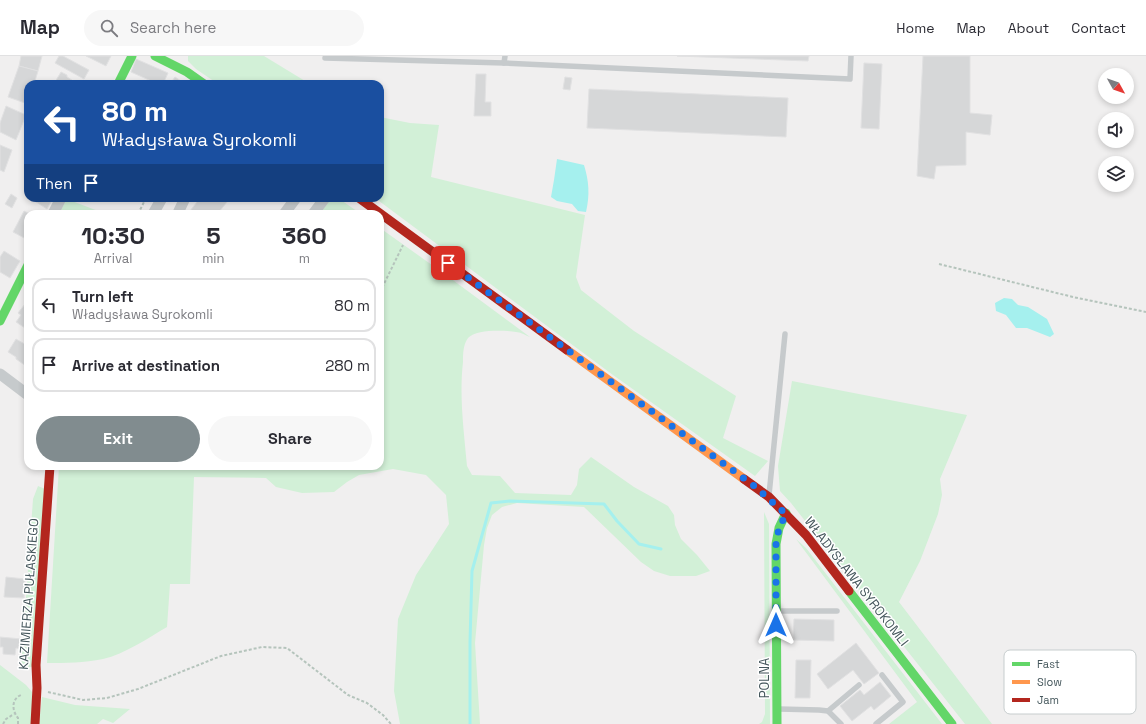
<!DOCTYPE html>
<meta charset="utf-8">
<style>
:root{--surface:#fff;--page:#f7f7f7;--text:#2b2b33;--muted:#7c7c81;--line:#e1e1e2;--accent:#818c8f}
body{margin:0;font-family:"Space Grotesk",sans-serif;background:var(--page);color:var(--text);height:100vh;display:flex;flex-direction:column;font-size:15px;white-space:nowrap}
*{box-sizing:border-box;margin:0}
p{font-size:13px;color:var(--muted)}
.icon{flex:none;width:22px;height:22px;fill:none;stroke:currentColor;stroke-width:2;stroke-linecap:round;stroke-linejoin:round}
.map{position:relative;flex:1;overflow:hidden}
.panel{position:absolute;left:24px;top:154px;width:360px;height:260px;display:flex;flex-direction:column;background:var(--surface);border-radius:12px;box-shadow:0 2px 6px #0003}
.panel>*{flex:none}
.hud{position:absolute;left:24px;top:24px;width:360px;height:122px;border-radius:12px;box-shadow:0 2px 6px #0003;background:#1a4fa0;color:#fff;overflow:hidden}
.needle{width:26px;rotate:130deg}
.buttons{position:absolute;left:1098px;top:12px;display:grid;gap:8px}
.buttons a{display:grid;place-items:center;width:36px;height:36px;border-radius:50%;background:var(--surface);box-shadow:0 2px 6px #0003;font-size:20px}
.pin{position:absolute;display:grid;place-items:center;width:34px;height:34px;color:#fff;margin:-17px;border-radius:8px;box-shadow:0 2px 6px #0006}
.me{position:absolute;width:44px;margin:-22px;rotate:0deg;stroke-linejoin:round;filter:drop-shadow(0 0 3px #0008)}
.turn{display:flex;align-items:center;gap:14px;height:84px;padding:0 12px;font-size:18px}
.turn .icon{width:52px;height:52px;stroke-width:2.5}
.turn b{display:block;font-size:28px;line-height:34px}
.then{display:flex;align-items:center;height:38px;padding:0 12px;background:#0003;gap:8px;font-size:15px}
.eta{display:flex;justify-content:space-evenly;align-items:center;height:68px;text-align:center}
.eta b{font-size:24px;font-weight:700;line-height:28px}
.cta{display:flex;gap:8px;margin-top:auto;padding:8px 12px}
.cta a{flex:1;height:46px;border-radius:24px;background:var(--accent);color:#fff;font-size:16px;font-weight:700;line-height:46px;text-align:center}
.cta a+a{background:var(--page);color:var(--text)}
ul{padding:0;list-style:none}
li{display:flex;align-items:center;gap:12px;height:54px;margin:0 8px 6px;padding:0 4px;border:2px solid var(--line);border-radius:12px}
li div{flex:1}
li b{display:block;font-size:15px}
li em{font-style:normal}
header{display:flex;align-items:center;gap:24px;box-sizing:border-box;height:56px;padding:0 20px;background:var(--surface);border-bottom:1px solid var(--line)}
header strong{font-size:19px}
nav{display:flex;gap:22px;margin-inline-start:auto;font-size:14px}
.search{width:280px;height:36px;background:var(--page);display:flex;align-items:center;gap:10px;box-sizing:border-box;padding:0 14px;border-radius:22px;color:var(--muted);font-size:15px}
.map>svg:first-child{display:block}
</style>
<header>
<strong>Map</strong>
<div class="search"><svg class="icon" aria-label="search" viewBox="0 0 24 24"><circle cx="10" cy="10" r="6"/><path d="M15 15l6 6"/></svg>Search here</div>
<nav><a>Home</a><a>Map</a><a>About</a><a>Contact</a></nav>
</header>
<div class="map">
<svg width="1146" height="668" viewBox="0 0 1146 668">
<rect width="100%" height="100%" fill="#f0efef"/>
<g fill="#d2f0d7">
<polygon points="188,0 264,0 310,28 218,28 196,13 188,5"/>
<polygon points="380,61 410,67 439,69 431,121 585,159 576,221 581,234 634,275 736,340 723,382 768,405 755,420 613,319 375,142 380,142"/>
<polygon points="67,142 74,142 72,145 106,158 59,158"/>
<polygon points="331,142 338,142 361,158 320,158"/>
<path d="M380,172L446,219L530,281C525,279 520,276 516,276C504,274 476,273 468,282C463,289 463,298 463,306C459,341 464,375 467,410L472,419L500,420L515,437L571,439L577,429L579,413L591,401L634,431L668,450L674,459L675,469L681,483L697,499L710,515L696,520H670L654,515L641,506L584,451L517,447L502,451L492,459L487,472L484,489L475,587L480,668H400L394,635L398,563L416,519L449,468L446,439L426,419L393,413L359,419L347,426L334,436L302,437L276,431L266,422L194,421L190,528H170L167,571C148,582 125,598 103,603C84,607 66,607 47,607L59,410L133,412V410H380Z"/>
<polygon points="792,325 967,359 940,423 942,439 938,458 920,505 899,546 992,668 965,668 791,447 780,435 778,410"/>
<polygon points="38,430 45,433 32,611 21,612 33,443"/>
<polygon points="764,456 769,468 770,668 759,668 762,666 765,658"/>
<polygon points="796,483 806,492 942,668 889,668 917,646"/>
<polygon points="0,609 26,629 32,636 32,668 0,668"/>
<polygon points="42,641 75,649 130,653 113,667 103,663 97,668 39,668"/>
</g>
<g fill="#a5f0ee">
<path d="M557,103L584,109C589,125 590,139 586,156L578,155L572,148L557,145L551,141L554,124Z"/>
<polygon points="1004,242 1012,243 1018,249 1028,251 1047,263 1054,278 1050,281 1027,272 1016,272 1006,259 996,255 995,247"/>
</g>
<g fill="none" stroke-linecap="round" stroke-linejoin="round">
<polyline stroke="#a5f0ee" stroke-width="3" points="470,668 470,586 472,515 491,447 510,445 604,448 617,465 639,488 661,493"/>
</g>
<g fill="#d6d7d8" stroke="#e1e1e2">
<polygon points="21,0 42,0 38,15 19,10"/>
<polygon points="59,0 63,0 89,14 84,23 55,7"/>
<polygon points="86,0 111,0 106,10"/>
<polygon points="677,0 809,0 808,5"/>
<polygon points="923,0 970,0 970,57 992,59 990,79 966,76 966,109 936,110 934,123 917,120"/>
<polygon points="136,3 168,17 163,28 158,28 131,16"/>
<polygon points="864,7 882,8 879,73 861,72"/>
<polygon points="19,10 38,15 34,28 28,28 28,48 8,41"/>
<polygon points="61,16 67,19 67,21 78,28 60,28 55,26"/>
<polygon points="476,18 486,18 485,46 491,46 491,60 474,60"/>
<polygon points="175,21 184,27 187,28 170,28"/>
<polygon points="565,21 572,22 570,34 563,33"/>
<polygon points="589,33 788,42 786,81 587,72"/>
<polygon points="6,50 26,59 16,84 0,76 0,67"/>
<polygon points="0,89 12,94 4,116 0,114"/>
<polygon points="11,138 17,142 12,152 5,148"/>
<polygon points="30,142 53,142 47,153"/>
<polygon points="200,142 222,142 227,146 218,157 216,156 215,158 193,158 190,155"/>
<polygon points="24,155 30,158 28,158 28,184 13,176"/>
<polygon points="4,195 20,205 10,222 0,216 0,201"/>
<polygon points="25,248 28,250 28,274 16,266 21,259 18,257"/>
<polygon points="16,283 28,290 28,309 26,310 16,303 16,301 8,296"/>
<polygon points="6,521 25,523 24,542 4,541"/>
<polygon points="794,563 834,564 834,585 793,584"/>
<polygon points="0,581 22,583 21,593 16,592 15,599 3,598 3,591 0,591"/>
<polygon points="856,587 879,617 864,628 853,614 828,633 817,618"/>
<polygon points="796,604 811,604 810,642 795,642"/>
<polygon points="880,626 891,640 874,654 871,650 852,665 840,650 860,634 864,639"/>
</g>
<g fill="none" stroke-linecap="round" stroke-linejoin="round">
<g stroke="#b5c4bc" stroke-width="2" stroke-dasharray="3 2" stroke-linecap="butt">
<polyline points="138,158 146,142"/>
<polyline points="939,208 1073,241 1146,256"/>
<polyline points="380,236 403,189"/>
<polyline points="48,636 83,644 107,642 138,633 221,600 262,591 287,592 348,639 367,647 383,659 391,668"/>
<polyline points="3,668 6,663 14,658"/>
<path d="M18,668V662C12,655 11,643 21,639"/>
</g>
<g stroke="#c6cacc" stroke-width="5.5">
<polyline points="325,2 504,7 505,0"/>
<polyline points="504,7 850,23 851,0"/>
<polyline points="769,439 785,278"/>
<polyline points="777,555 837,555"/>
<polyline points="779,653 819,654 828,655 841,668"/>
<polyline points="828,655 859,629"/>
<polyline points="876,668 903,646 882,619"/>
</g>
<g stroke="#c6cacc" stroke-width="11">
<polyline points="178,157 185,142"/>
<polyline points="53,158 61,142"/>
<polyline points="153,158 162,142"/>
<polyline points="284,158 296,142"/>
<polyline points="313,158 325,142"/>
<polyline points="0,318 28,339"/>
</g>
<g stroke="#63d668" stroke-width="9">
<polyline points="155,0 187,16 204,28"/>
<polyline points="118,28 132,0"/>
<polyline points="0,265 28,209"/>
<polyline points="849,535 952,668"/>
<polyline points="777,668 776,488 779,472 786,457"/>
</g>
<polyline stroke="#ff974d" stroke-width="9" points="567,294 744,423"/>
<g stroke="#b3261e" stroke-width="9">
<polyline points="359,142 567,294"/>
<polyline points="744,423 769,441 806,479 849,535"/>
<polyline points="35,668 37,632 36,609 50,410"/>
</g>
</g>
<g fill="none" stroke-linecap="round" stroke-linejoin="round">
<polyline stroke="#1a73e8" stroke-width="7" stroke-dasharray="0 12.6" points="448,207 753,429 786,458 779,472 776,488 776,569"/>
</g>
<g text-anchor="middle" stroke-width="3" stroke-linejoin="round" paint-order="stroke">
<g font-size="13" fill="#45575c" stroke="#fff">
<text transform="translate(857 525) rotate(52)" y="5">WŁADYSŁAWA SYROKOMLI</text>
<text transform="translate(28 538) rotate(-86)" y="5">KAZIMIERZA PUŁASKIEGO</text>
<text transform="translate(764 622) rotate(-90)" y="5">POLNA</text>
</g>
</g>
<rect x="1004" y="594" width="132" height="64" rx="6" fill="#fff" stroke="#c7cdce" stroke-width="1"/>
<rect x="1012" y="606" width="18" height="4" fill="#63d668"/>
<rect x="1012" y="624" width="18" height="4" fill="#ff974d"/>
<rect x="1012" y="642" width="18" height="4" fill="#b3261e"/>
<g font-size="11" fill="#45575c">
<text x="1037" y="612">Fast</text>
<text x="1037" y="630">Slow</text>
<text x="1037" y="648">Jam</text>
</g>
</svg>
<div class="buttons">
<a><svg class="needle" viewBox="-14 -14 28 28"><path d="M0-13l5 13h-10z" fill="#e53935"/><path d="M0 13l5-13h-10z" fill="#7c7c81"/></svg></a>
<a><svg class="icon" aria-label="sound" viewBox="0 0 24 24"><path d="M4 9h4l5-4v14l-5-4H4zM17 9q2 3 0 6"/></svg></a>
<a><svg class="icon" aria-label="layers" viewBox="0 0 24 24"><path d="M12 4l9 5-9 5-9-5zM3 14l9 5 9-5"/></svg></a>
</div>
<div class="pin" style="left:448px;top:207px;background:#d93025"><svg class="icon" aria-label="arrive" viewBox="0 0 24 24"><path d="M6 21V4h12l-3 4 3 4H6"/></svg></div>
<svg class="me" style="left:776px;top:569px" viewBox="-20 -20 40 40"><path d="M0-17L14 15 0 8-14 15z" fill="#1a73e8" stroke="#fff" stroke-width="4"/></svg>
<div class="hud">
<div class="turn"><svg class="icon" aria-label="left" viewBox="0 0 24 24"><path d="M17 20v-9H6M10 6l-5 5 5 5"/></svg><div><b>80 m</b>Władysława Syrokomli</div></div>
<div class="then">Then<svg class="icon" aria-label="arrive" viewBox="0 0 24 24"><path d="M6 21V4h12l-3 4 3 4H6"/></svg></div>
</div>
<section class="panel">
<div class="eta">
<div><b>10:30</b><p>Arrival</p></div>
<div><b>5</b><p>min</p></div>
<div><b>360</b><p>m</p></div>
</div>
<ul>
<li><svg class="icon" aria-label="left" viewBox="0 0 24 24"><path d="M17 20v-9H6M10 6l-5 5 5 5"/></svg><div><b>Turn left</b><p>Władysława Syrokomli</p></div><em>80 m</em></li>
<li><svg class="icon" aria-label="arrive" viewBox="0 0 24 24"><path d="M6 21V4h12l-3 4 3 4H6"/></svg><div><b>Arrive at destination</b></div><em>280 m</em></li>
</ul>
<div class="cta"><a>Exit</a><a>Share</a></div>
</section>
</div>
